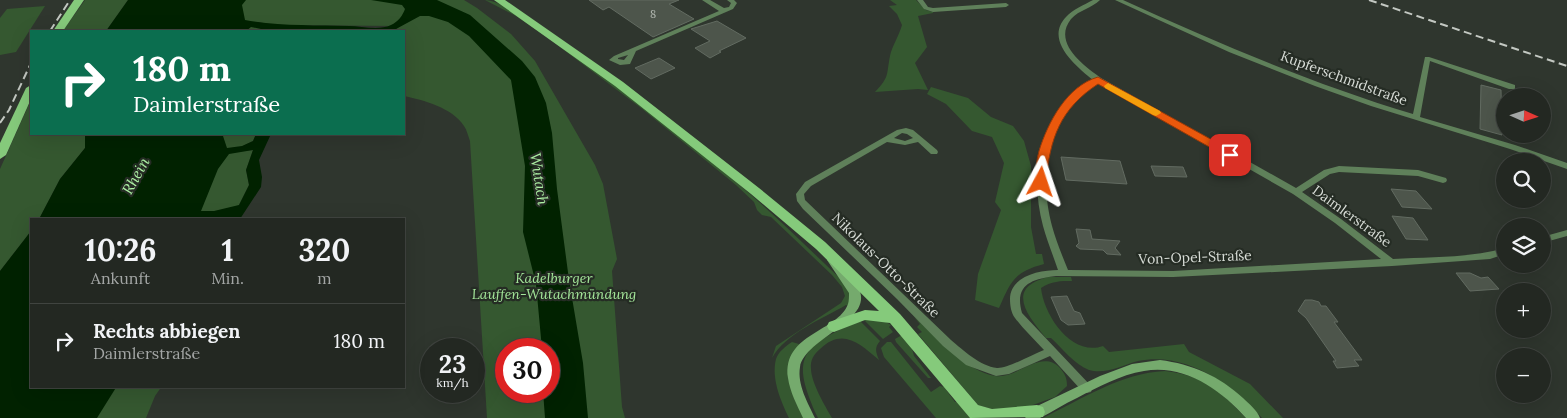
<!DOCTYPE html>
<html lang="de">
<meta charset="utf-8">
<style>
:root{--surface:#232822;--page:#2f342f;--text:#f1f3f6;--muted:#a3a6a5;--line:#404440}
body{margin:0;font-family:Lora,serif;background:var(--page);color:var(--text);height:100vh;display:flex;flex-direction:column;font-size:19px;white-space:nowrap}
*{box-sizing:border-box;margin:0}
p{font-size:16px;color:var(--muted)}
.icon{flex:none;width:28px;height:28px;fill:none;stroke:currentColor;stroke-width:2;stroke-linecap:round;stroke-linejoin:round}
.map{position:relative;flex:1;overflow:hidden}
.details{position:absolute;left:30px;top:218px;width:375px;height:170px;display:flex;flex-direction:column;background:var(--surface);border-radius:0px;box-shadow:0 5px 20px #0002,0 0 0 1px var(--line)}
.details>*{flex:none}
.banner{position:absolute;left:30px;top:30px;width:375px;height:105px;border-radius:0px;box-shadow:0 5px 20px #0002,0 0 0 1px var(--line);background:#0b6e4f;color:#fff;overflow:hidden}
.needle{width:32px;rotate:93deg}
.fabs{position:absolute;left:1496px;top:88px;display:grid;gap:10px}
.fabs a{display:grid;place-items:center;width:55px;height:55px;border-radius:50%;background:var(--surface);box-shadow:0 5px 20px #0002,0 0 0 1px var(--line);font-size:25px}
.speed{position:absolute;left:420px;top:338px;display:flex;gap:10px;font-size:25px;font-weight:700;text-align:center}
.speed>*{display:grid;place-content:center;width:65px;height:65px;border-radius:50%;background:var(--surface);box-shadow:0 5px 20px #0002,0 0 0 1px var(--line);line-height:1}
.speed small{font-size:12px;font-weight:400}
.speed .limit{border:8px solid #d22;background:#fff;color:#111}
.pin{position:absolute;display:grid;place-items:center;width:42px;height:42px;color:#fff;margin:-21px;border-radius:10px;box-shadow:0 2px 8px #0006}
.me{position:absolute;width:55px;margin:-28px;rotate:5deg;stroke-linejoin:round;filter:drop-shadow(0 0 4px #0008)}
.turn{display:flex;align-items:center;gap:18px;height:105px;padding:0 20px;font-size:22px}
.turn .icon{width:65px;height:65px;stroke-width:2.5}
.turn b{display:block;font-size:35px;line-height:42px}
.eta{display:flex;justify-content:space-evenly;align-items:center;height:85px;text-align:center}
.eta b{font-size:30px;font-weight:700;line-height:35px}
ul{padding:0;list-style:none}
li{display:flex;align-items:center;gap:15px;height:75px;padding:0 20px;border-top:1px solid var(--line)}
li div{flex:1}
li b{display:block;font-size:19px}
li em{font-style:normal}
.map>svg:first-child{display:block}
</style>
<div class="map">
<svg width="1567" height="418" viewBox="0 0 1567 418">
<rect width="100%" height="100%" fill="#2f362e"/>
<g fill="#355830" fill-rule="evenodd">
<polygon points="85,0 128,0 106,31 63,31"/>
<path d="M185,0H464L477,8L511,34L535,61L595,165L603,184L617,259L612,271L622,407L625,418H487L470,141C468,136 467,130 464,126C453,108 423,100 404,96V31H396V29L400,26L276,25L257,22L262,31H184ZM506,349H549V391H506Z"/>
<path d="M485,0C506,0 557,42 575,55C629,96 684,137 736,182C774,214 810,250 847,285L851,294L849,306L846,305C822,319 786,333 772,358L776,346L841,303L845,296L842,287L832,275L771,217L762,215L757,210L754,202L736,185L641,108L548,38L516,16Z"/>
<path d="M890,0H916L926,10L933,12V13L918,16L927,47L915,63L928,90L918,89L875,92C890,76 886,76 890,56C892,46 899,36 902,25L897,14L889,6L897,5Z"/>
<polygon points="45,6 16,52 0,55 0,18 7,9"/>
<path d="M931,87L968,98L991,117L1013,126L1024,141L1031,166V227L1036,254H1042L1044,264C1014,272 1011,281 999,308L975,300L978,274L1001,210L995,202L1004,163L992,137L972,131L946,104L927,94Z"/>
<polygon points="31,100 31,134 85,134 85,148 60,179 39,219 31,219 31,231 0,271 0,169"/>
<polygon points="172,134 256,134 253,141 243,146 241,151 253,150 246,170 249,185 239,205 218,217 222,219 134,219"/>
<path d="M1048,277H1071L1072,281C1061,281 1051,281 1041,288C1044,316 1072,357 1103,346L1109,352L1184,344L1189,352L1250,384L1283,418H1262C1232,384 1186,351 1138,361C1123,365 1105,375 1089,370C1075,365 1062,348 1051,338H1046C1027,315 1005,288 1048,277Z"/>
<path d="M914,317C936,336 965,371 995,376C1016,380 1041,348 1060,368C1065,374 1067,378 1067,386L1055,397L1016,411L1005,413L978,405L918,334L922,332L917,327L920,324Z"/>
<polygon points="870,319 886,322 891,325 889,327 893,332 883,339 864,320"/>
<path d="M860,321L880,341C874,348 876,352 879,360C860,344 843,327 820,349C814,354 810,360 811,369C811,382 825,406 832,418H818C790,357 800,346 860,321Z"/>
<polygon points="902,335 911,345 914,356 931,378 928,378 896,342 895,339"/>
<path d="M792,342L799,344L794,354L804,418H789C781,401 771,379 776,359C778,352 786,346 792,342Z"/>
<polygon points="887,342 891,342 931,392 940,386 944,387 955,402 959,402 971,418 936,418 884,357 881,348"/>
<path d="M1165,371C1205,376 1219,390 1246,418H1043C1082,399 1121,373 1165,371Z"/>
<polygon points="31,386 162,386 155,396 146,418 5,418"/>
</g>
<g fill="#012200" fill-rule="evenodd">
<path d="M128,0H246L242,5L245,20C279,26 314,25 349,26C361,26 379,31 391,25C398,22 403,15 405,9L402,5L371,0H437L470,15L522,61L535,77L546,103L552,133L557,189L569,280L583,363L588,418H545L543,391H549V349H542L536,284L523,232L525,166L511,80L469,36L448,22L429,16H420L396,29V31L303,30L300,31H262L261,29L251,27L246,31H106Z"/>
<path d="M85,134H225L223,136L227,148L242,146L253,141L256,134H271L259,160L262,177L261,187L240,219H39L60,179L85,148ZM253,150L246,170L249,185L239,205L214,211H201L218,169L229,154Z"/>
<polygon points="31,231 31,386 117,386 97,418 0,418 0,271"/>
</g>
<g fill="#4d554b" stroke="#626b61">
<polygon points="589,0 679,0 669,4 694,19 653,37 609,7 603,10"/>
<polygon points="717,21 746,38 719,51 721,52 710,58 695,48 710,41 691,29"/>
<polygon points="659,58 675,68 651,79 635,68"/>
<polygon points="1481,85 1501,90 1502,135 1480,129"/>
<polygon points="1061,157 1120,161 1127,184 1066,180"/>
<polygon points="1151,166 1183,167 1187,177 1155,176"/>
<polygon points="1391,189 1416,191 1432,209 1402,207"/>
<polygon points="1392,216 1413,218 1428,240 1406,239"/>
<polygon points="1076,229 1090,230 1092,239 1120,241 1115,248 1121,255 1107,254 1103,250 1080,249 1076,246 1079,243"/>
<polygon points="1456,273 1470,273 1481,278 1488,277 1499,289 1470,291"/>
<polygon points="1067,296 1074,311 1080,313 1085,324 1068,325 1061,320 1051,297"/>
<polygon points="1305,300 1312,300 1319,302 1321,306 1326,306 1338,322 1334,322 1362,360 1354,360 1359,366 1337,368 1333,361 1336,361 1306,318 1298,311"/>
</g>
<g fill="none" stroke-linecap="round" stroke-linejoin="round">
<g fill="#5f805a" fill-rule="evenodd">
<path d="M702,0H710L724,8L729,7L731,3L727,0H734L737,3L733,9L636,51L630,64L620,65L609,60L614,56L719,11ZM628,55L624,60L618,59V58Z"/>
<polygon points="917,0 923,0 928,7 933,8 1006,3 1009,5 1006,7 933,12 924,9"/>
<path d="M1093,0H1100C1092,8 1079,10 1071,19C1052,43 1084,66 1101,78L1296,188L1324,170L1339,166L1418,170L1446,178L1447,180L1446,182L1443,183L1418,176L1339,172L1330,174L1302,192L1341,219L1393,259C1430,257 1469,258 1505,248V254L1490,259L1392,266L1173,277L1056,276C1031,279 1014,285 1022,313L1091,386L1092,389L1091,392L1087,393L1083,392L1050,356L1009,374L996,376L966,365L943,346L897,299L803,209L797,201L796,194L805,182L897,130L906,128L913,130L937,150L938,152L937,154H931L918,142L905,145L887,142L811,186L804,194L805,200L951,340C963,350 980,366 997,368C1006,369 1034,354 1044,350C1034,339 1023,329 1015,318C1011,313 1010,305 1010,299C1010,276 1040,270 1058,270C1053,255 1047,241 1043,226C1032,185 1035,137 1064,105C1073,95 1083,88 1093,80C1076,66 1044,40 1066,17C1073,9 1084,5 1093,0ZM1098,83L1293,194L1335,223L1381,259L1173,271L1068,270C1062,255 1056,241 1052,226C1042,188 1042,140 1069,108C1078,98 1088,91 1098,83ZM902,133L907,134L913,138L905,141L894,138Z"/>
<path d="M1115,0H1123C1218,43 1313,84 1413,114L1425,57H1429L1515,85V89H1509L1430,61L1420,117L1515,145L1567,163V169L1510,149L1371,106L1315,86L1229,52Z"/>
<polygon points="1567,230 1567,236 1542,243 1542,237"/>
</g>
<g fill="#75aa6d" fill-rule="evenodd">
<path d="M832,256L836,257L859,289C874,321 805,338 800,367C797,385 808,403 815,418H803C797,405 790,392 788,378C782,333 838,332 848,304C849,301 849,296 849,293L827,260L828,257Z"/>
<path d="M1160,360C1192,364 1219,376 1243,398C1249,404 1257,410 1260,418H1246C1220,389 1184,364 1144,371C1120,375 1098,387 1077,398C1064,404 1052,412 1040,418C1036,418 1029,418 1025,418L1033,408L1100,376L1132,364Z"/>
</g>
<g fill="#85ca7b" fill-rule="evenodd">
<polygon points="74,0 84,0 63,31 53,31"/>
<polygon points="494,0 505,0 623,82 759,188 825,242 900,314 978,405 992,409 1037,405 1043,407 1045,412 1043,417 970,418 890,323 865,320 834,332 829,330 827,326 829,322 865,310 879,311 816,249 751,194 615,86"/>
<polygon points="31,85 31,99 6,155 0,159 0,143 26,88"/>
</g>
<g stroke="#c3c8c2" stroke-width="2" stroke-dasharray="8 4.5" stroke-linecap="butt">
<polyline points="1369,0 1567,66"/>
<polyline points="50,31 70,0"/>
<polyline points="0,123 9,110 31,63"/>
</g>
</g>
<path fill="#ea580c" stroke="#983908" d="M1098,77L1234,152L1236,155L1234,157H1227L1098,84C1060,109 1050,138 1046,182L1041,186L1037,185L1035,182C1036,172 1036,160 1039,151C1048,122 1067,86 1098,77Z"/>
<polygon fill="#f59e0b" points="1108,83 1160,111 1161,113 1156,116 1153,115 1105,88 1104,86"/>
<g text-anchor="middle" stroke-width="4.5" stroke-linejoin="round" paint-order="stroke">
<g font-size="11" fill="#b4bab3">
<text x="653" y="18">8</text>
</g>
<g font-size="14" fill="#d7dcd6" stroke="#252c24">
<text transform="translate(1344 78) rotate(20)" y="5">Kupferschmidstraße</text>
<text transform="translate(1352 216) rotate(36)" y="5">Daimlerstraße</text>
<text transform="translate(1195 257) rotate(-2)" y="5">Von-Opel-Straße</text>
<text transform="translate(886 265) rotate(44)" y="5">Nikolaus-Otto-Straße</text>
</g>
<g font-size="14" font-style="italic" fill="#a3e599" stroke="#252c24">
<text x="554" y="283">Kadelburger<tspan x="554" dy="16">Lauffen-Wutachmündung</tspan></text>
</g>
<g font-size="15" font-style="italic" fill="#adf0a4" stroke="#252c24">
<text transform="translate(136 176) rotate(-61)" y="5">Rhein</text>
<text transform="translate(539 179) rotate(81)" y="5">Wutach</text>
</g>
</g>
</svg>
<div class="fabs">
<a><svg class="needle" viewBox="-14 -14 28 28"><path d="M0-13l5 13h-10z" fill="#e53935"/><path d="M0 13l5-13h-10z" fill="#a3a6a5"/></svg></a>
<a><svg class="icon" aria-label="search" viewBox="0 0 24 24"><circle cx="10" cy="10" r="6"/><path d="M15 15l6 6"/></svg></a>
<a><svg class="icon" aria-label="layers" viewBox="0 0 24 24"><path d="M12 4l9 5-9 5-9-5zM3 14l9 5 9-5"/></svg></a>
<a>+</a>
<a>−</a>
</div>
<div class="speed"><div>23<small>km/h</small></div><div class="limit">30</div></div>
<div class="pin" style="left:1230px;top:155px;background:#d93025"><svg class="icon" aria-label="arrive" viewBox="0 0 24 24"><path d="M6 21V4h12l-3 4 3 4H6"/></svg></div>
<svg class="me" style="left:1041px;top:182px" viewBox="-20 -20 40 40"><path d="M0-17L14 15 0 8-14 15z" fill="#ea580c" stroke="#fff" stroke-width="4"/></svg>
<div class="banner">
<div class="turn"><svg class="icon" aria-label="right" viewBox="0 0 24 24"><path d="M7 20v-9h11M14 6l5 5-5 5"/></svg><div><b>180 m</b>Daimlerstraße</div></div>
</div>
<section class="details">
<div class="eta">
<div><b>10:26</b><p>Ankunft</p></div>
<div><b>1</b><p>Min.</p></div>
<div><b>320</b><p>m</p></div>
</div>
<ul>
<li><svg class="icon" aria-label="right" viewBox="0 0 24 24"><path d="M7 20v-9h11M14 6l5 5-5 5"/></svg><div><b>Rechts abbiegen</b><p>Daimlerstraße</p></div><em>180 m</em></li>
</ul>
</section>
</div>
